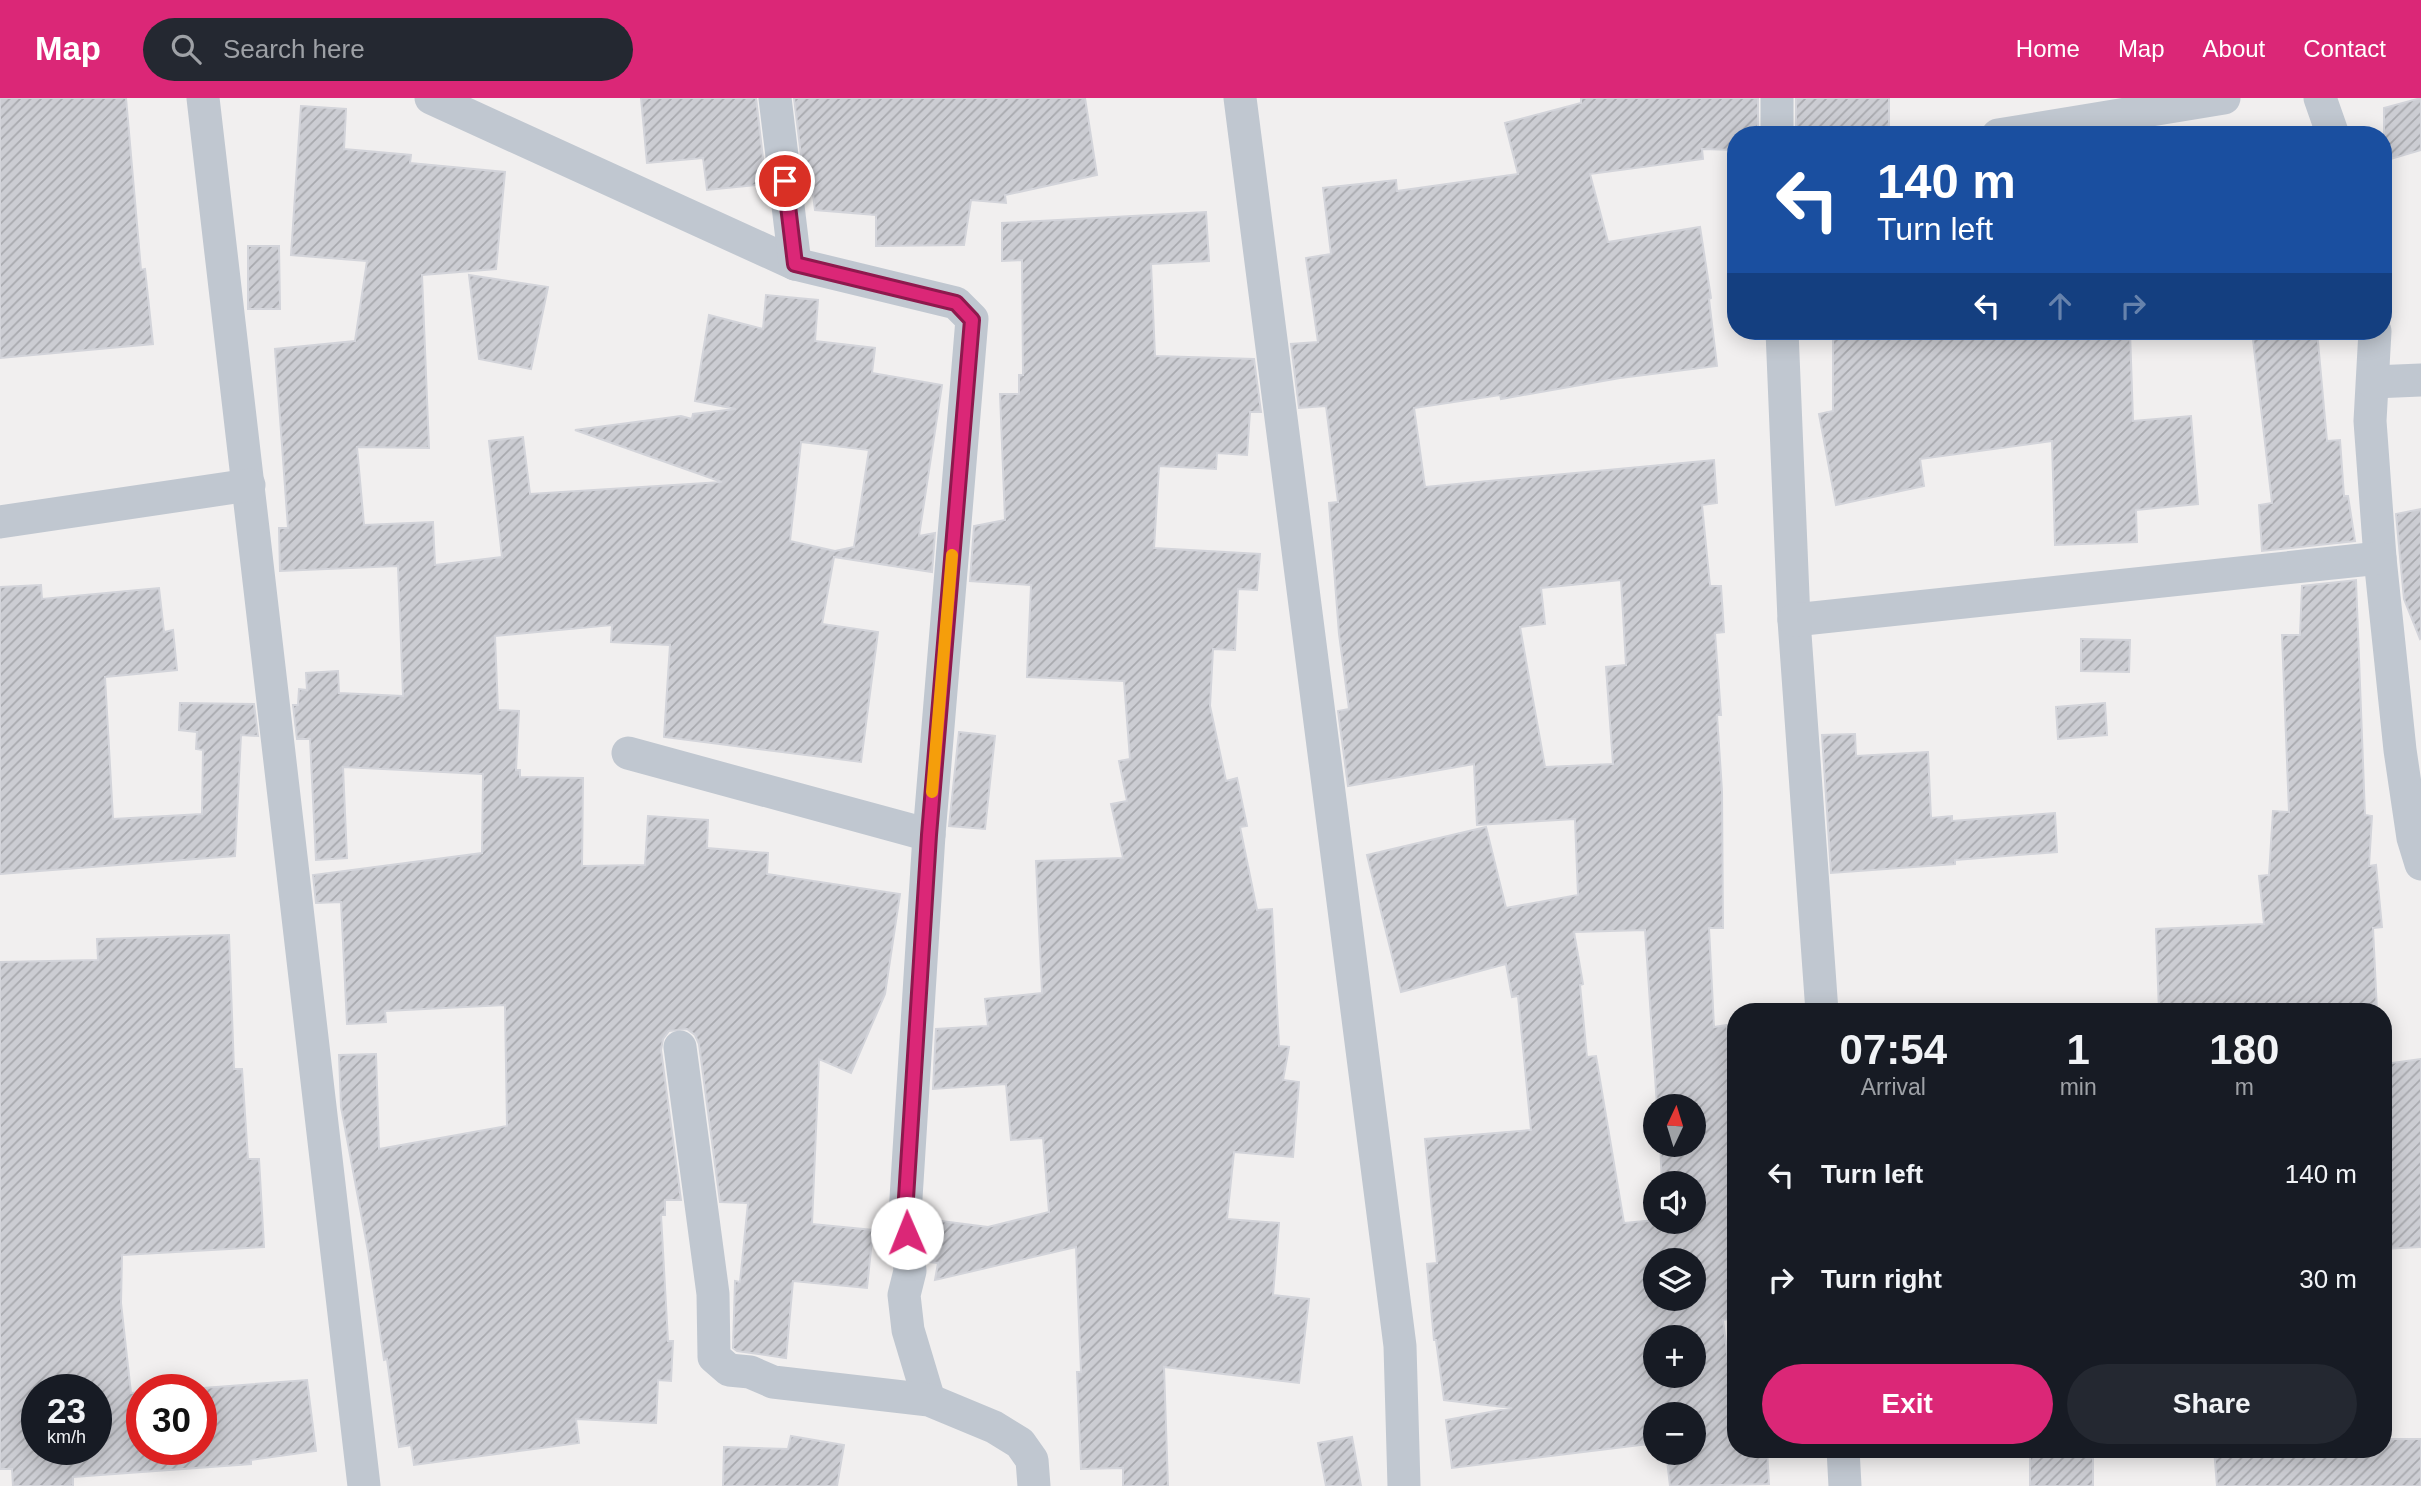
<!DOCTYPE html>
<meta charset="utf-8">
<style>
:root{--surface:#171b24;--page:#242831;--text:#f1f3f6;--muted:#9ea1a6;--accent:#db2777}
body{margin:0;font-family:Helvetica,sans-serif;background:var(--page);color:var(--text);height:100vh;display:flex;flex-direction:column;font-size:26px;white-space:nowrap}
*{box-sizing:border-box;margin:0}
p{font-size:23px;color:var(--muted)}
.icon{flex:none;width:38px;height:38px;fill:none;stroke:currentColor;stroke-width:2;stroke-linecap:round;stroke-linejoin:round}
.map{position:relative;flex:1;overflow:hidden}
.side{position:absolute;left:1727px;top:905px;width:665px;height:455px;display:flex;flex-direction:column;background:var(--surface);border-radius:28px;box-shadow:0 4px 18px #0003}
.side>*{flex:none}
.top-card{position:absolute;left:1727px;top:28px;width:665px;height:214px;border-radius:28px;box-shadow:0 4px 18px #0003;background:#1a4fa0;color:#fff;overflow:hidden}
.needle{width:46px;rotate:4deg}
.tools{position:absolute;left:1643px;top:996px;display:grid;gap:14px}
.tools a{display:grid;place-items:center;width:63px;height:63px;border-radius:50%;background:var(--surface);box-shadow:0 4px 18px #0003;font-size:35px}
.speed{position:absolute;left:21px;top:1276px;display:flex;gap:14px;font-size:35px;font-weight:700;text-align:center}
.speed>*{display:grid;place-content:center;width:91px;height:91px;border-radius:50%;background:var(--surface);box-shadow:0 4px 18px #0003;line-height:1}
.speed small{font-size:18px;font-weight:400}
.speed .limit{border:10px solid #d22;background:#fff;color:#111}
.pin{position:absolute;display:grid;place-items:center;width:60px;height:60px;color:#fff;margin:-30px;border:4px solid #fff;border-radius:50%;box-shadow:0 2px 7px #0007}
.me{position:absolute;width:77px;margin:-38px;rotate:359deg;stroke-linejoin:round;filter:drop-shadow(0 0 5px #0008)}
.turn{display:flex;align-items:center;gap:24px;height:147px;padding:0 35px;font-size:32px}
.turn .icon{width:91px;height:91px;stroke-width:2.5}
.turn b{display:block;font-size:49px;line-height:60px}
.lanes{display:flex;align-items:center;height:66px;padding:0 35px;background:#0003;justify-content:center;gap:35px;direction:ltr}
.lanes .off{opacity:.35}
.eta{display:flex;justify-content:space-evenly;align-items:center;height:119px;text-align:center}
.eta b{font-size:42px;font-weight:700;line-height:49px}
.action{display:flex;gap:14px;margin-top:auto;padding:14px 35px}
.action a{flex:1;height:80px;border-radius:42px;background:var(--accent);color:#fff;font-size:28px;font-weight:700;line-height:80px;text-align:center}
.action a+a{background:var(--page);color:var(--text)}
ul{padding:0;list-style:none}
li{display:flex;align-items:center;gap:21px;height:105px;padding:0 35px}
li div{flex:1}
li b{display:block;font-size:26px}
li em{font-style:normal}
header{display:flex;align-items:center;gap:42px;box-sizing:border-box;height:98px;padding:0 35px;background:var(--accent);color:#fff}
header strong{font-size:33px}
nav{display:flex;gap:38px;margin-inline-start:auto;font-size:24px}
.search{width:490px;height:63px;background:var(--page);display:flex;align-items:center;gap:18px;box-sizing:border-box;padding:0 24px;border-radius:38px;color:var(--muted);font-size:26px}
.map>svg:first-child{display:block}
</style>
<header>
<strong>Map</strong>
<div class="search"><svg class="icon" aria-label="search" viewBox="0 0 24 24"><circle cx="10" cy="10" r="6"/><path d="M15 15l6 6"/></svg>Search here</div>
<nav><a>Home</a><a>Map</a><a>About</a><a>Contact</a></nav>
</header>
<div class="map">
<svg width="2421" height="1388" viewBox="0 0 2421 1388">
<defs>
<pattern id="building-hatch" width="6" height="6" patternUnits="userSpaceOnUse" patternTransform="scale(1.75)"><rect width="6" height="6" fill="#cccdd3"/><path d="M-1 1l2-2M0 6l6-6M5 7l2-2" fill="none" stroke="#a8a9ae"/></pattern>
</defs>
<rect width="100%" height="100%" fill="#f1efef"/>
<g fill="url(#building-hatch)" stroke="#d3d4da" stroke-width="2" fill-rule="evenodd">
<polygon points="0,0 126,0 141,172 145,171 153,246 0,260"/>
<polygon points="641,0 756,0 766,86 707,92 703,60 647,65"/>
<polygon points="794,0 1085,0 1097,77 1005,97 1006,105 971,102 964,147 876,148 876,117 815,112 811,81 804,82"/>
<path d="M1581,0H1758V34L1736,37V52L1702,51L1703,61L1590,76L1608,144L1700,129L1711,200L1709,201L1717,268L1620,280L1501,301L1500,297L1414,310L1425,389L1714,362L1717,405L1702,407L1710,488H1721L1724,534L1715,535L1721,617H1717L1722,693L1723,830H1709L1714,929L1727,927L1736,1002V1220L1723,1222L1736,1322V1351H1767L1769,1386L1670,1388L1666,1354H1694V1316H1656V1345L1452,1370L1446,1322L1512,1310L1444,1302L1436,1242H1434L1427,1166L1437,1165L1425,1041L1531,1032L1518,898L1512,899L1506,866L1401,894L1367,757L1486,729L1506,810L1578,797L1575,721L1477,727L1474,666L1348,688L1338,613L1349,611L1339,536L1329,405L1338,404L1326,308L1299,310L1291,246L1318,244L1306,160L1331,156L1323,90L1396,82L1397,93L1518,76L1505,25L1581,5ZM1621,482L1626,567L1606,569L1613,666L1545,669L1520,529L1545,526L1541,490ZM1645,832L1657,1008H1694V1046H1660L1662,1085H1694V1124L1656,1122L1624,1125L1596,958L1587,959L1580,887L1583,886L1574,834ZM1656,1162H1694V1200H1656ZM1656,1239H1694V1278H1656Z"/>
<polygon points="1796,0 1889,0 1889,29 1796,32"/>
<polygon points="2421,0 2421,52 2384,63 2384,10"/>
<path d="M301,8L346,11L344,51L411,57L410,65L505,74L496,171L422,177L429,350L357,349L364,427L433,424L435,467L502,459L489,343L523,339L530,396L722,384L575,332L681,318L692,321L693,316L736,311L695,303L709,217L763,231L766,197L818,202L815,243L875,250L872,275L942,287L919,438L935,435L932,474L834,459L822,526L878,534L861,664L664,639L670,547L611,544L612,527L495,538L498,612L519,613L516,672H520V679L583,680L582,768L645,767L648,718L708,722L707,750L768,755L767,776L900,796L885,896L851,975L819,961L812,1126L873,1132L867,1190L793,1183L786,1260L737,1253L733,1250L735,1183L740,1184L748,1105L720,1104L699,946L695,937L687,931L669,933L663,941L661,952L681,1102H665V1117H661L668,1243H673L671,1283L658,1282L656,1325L576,1321L579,1345L414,1367L411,1347L399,1349L387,1261L384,1262L368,1153L341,1009L339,957L376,956L379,1051L507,1028L505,907L385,913L386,924L347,926L341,804L316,805L313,777L482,755L483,676L343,669L347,760L316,762L310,641H297L293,607H298L299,591L307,592L306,575L338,573L339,595L403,598L398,468L280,473L279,430H288L275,251L355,243L367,163L291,157ZM801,344L869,352L854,449L835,453L790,443Z"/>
<polygon points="1206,114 1209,163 1151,166 1155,258 1254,261 1261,314 1250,314 1247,357 1217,355 1216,371 1159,368 1154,450 1260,456 1257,492 1238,491 1235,552 1213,551 1210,608 1226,683 1237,680 1247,728 1240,729 1257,812 1272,811 1279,948 1289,949 1283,982 1299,984 1293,1059 1234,1054 1227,1121 1279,1125 1273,1197 1309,1201 1299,1285 1164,1269 1168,1388 1123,1388 1123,1370 1081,1371 1077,1274 1081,1274 1076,1149 935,1182 938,1165 929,1164 925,1121 988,1129 1049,1114 1043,1040 1011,1042 1006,986 933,991 936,931 988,928 985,901 1042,895 1036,763 1123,760 1111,706 1127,703 1119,663 1130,661 1124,583 1027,579 1031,487 970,483 974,428 1005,422 1000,296 1019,296 1019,277 1023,277 1022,162 1002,163 1002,125"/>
<polygon points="248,148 279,148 280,211 248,211"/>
<polygon points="469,177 548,189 531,271 479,261"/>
<polygon points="1833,233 2130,233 2133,323 2191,318 2198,406 2136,412 2137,444 2055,447 2052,343 1920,361 1924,388 1836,407 1819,316 1833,313"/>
<polygon points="2252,233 2317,233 2327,343 2340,342 2344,398 2348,398 2355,443 2262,453 2259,407 2272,405"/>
<polygon points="2421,411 2421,540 2420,541 2404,501 2396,416"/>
<polygon points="2356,482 2365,717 2372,718 2369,768 2376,767 2382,829 2373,830 2377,914 2159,914 2156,831 2264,826 2259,778 2269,777 2273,713 2289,714 2282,537 2300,537 2302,488"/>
<polygon points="41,487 42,501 159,490 164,534 173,532 177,572 105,579 113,721 202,716 203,652 196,651 197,634 179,632 180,605 254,606 258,638 241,637 235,758 0,776 0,489"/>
<polygon points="2081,541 2130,542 2129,574 2081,573"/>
<polygon points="2105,605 2107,637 2058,641 2056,609"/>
<polygon points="959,634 995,638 985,731 949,728"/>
<polygon points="1855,636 1856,658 1928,654 1931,720 1952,718 1952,723 2055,715 2057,754 1955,762 1955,766 1831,775 1822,637"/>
<path d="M229,837L234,971H242L248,1061H259L264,1149L122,1157L121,1205L131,1295L142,1294V1351H201V1292H176L307,1282L316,1353L251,1362V1366L73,1379V1388H13L12,1371H0V864L98,862L97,841ZM37,1292H96V1351H37Z"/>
<polygon points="2421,961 2421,1149 2384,1151 2384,966"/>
<polygon points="791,1338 844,1347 837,1388 723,1388 724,1349 788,1351"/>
<polygon points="1352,1339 1361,1388 1326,1388 1318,1345"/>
<polygon points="2384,1341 2421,1341 2421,1388 2217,1388 2214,1351 2384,1351"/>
<rect x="2030" y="1355" width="63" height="33"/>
</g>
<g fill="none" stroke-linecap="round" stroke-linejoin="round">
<g stroke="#c0c7d0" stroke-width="33">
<polyline points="203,0 364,1388"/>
<polyline points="431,0 795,166 956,205 972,221 929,737 905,1116 910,1173 904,1197 908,1232 929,1302"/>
<polyline points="775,0 795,166"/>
<polyline points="1240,0 1400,1248 1404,1388"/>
<polyline points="2320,0 2333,37"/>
<polyline points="1777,37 1777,0"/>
<polyline points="1998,37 2224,0"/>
<polyline points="1782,233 1794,522 1822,914"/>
<polyline points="2375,233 2370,323 2380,460 2400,652 2413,740 2421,766"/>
<polyline points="2373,284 2421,282"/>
<polyline points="0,424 249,387"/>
<polyline points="1794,522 2380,460"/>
<polyline points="628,655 929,737"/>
<polyline points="680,949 713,1196 714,1259 729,1272 750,1274 773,1284 929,1302 994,1329 1020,1345 1032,1362 1034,1388"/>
<polyline points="1843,1351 1845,1388"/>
</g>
</g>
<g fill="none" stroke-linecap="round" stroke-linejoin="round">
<g stroke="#8e194d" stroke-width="18">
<polyline id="route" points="785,83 795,166 956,205 972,222 929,737 905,1116 907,1135"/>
</g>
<use href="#route" stroke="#db2777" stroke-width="12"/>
<polyline stroke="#f59e0b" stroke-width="12" points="932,694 952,457"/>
</g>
</svg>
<div class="tools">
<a><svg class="needle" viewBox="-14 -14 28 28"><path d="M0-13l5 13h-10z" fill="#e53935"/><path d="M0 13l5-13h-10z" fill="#9ea1a6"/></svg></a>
<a><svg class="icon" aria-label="sound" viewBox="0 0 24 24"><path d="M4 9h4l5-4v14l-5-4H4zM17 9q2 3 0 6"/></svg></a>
<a><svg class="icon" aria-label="layers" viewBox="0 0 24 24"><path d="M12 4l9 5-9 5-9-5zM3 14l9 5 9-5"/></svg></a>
<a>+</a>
<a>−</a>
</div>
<div class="speed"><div>23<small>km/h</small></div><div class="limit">30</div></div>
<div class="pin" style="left:785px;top:83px;background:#d93025"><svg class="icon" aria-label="arrive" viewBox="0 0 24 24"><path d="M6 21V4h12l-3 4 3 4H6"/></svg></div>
<svg class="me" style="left:907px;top:1135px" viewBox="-20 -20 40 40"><circle r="19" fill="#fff"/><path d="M0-13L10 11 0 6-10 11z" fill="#db2777"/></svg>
<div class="top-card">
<div class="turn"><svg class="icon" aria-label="left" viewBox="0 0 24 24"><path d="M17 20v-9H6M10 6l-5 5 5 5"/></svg><div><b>140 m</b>Turn left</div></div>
<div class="lanes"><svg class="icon" aria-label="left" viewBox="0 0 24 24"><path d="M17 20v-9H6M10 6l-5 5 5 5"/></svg><svg class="icon off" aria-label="ahead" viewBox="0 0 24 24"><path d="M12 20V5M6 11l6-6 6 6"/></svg><svg class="icon off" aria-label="right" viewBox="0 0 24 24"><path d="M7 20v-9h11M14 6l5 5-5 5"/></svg></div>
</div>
<section class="side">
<div class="eta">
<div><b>07:54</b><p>Arrival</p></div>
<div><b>1</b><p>min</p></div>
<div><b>180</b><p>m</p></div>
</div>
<ul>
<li><svg class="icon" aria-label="left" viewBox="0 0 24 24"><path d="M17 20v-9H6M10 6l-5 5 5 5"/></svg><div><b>Turn left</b></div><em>140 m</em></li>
<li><svg class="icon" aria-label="right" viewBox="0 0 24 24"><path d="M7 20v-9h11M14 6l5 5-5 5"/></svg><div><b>Turn right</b></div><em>30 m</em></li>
</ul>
<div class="action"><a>Exit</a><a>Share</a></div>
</section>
</div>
